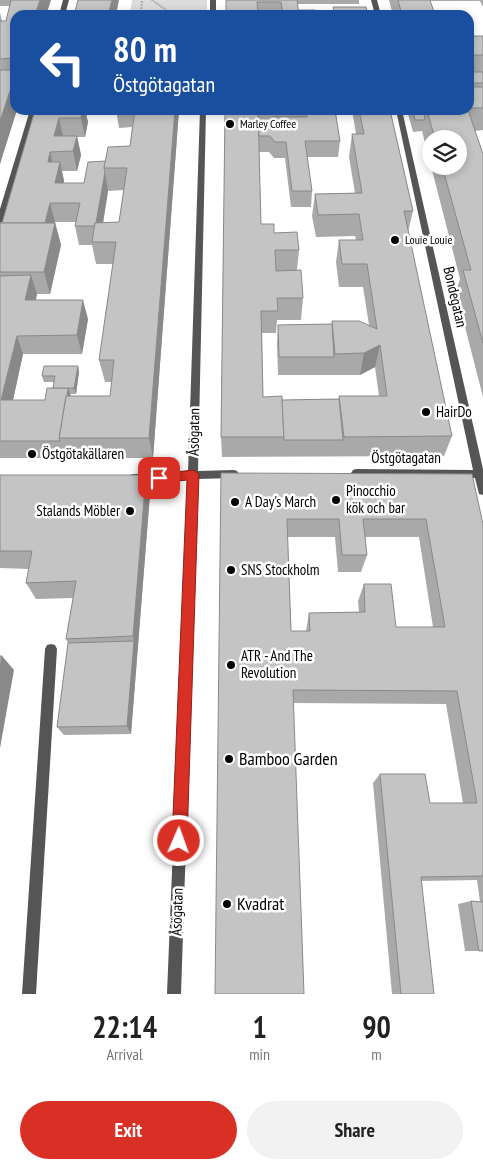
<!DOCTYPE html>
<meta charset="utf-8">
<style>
:root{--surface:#fff;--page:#f2f2f2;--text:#222;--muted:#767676;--accent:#d93025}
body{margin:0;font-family:"PT Sans Narrow",sans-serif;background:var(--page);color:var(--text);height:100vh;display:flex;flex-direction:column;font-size:19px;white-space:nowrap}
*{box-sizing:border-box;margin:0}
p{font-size:16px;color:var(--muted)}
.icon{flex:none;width:28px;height:28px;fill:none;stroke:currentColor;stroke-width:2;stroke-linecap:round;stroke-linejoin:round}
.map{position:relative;height:994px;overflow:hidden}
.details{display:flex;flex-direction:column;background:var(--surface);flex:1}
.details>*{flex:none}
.banner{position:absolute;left:10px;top:10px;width:464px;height:105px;border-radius:15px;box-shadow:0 2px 8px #0003;background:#1a4fa0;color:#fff;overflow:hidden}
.tools{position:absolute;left:422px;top:130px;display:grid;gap:10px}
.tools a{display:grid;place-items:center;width:45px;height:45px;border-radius:50%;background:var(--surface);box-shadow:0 2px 8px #0003;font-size:25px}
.pin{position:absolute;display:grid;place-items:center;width:42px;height:42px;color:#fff;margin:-21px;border-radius:10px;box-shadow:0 2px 8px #0006}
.me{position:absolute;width:55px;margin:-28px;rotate:2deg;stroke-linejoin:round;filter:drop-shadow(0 0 4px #0008)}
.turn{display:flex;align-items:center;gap:18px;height:105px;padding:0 20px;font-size:22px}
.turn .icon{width:65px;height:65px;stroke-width:2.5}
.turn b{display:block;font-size:35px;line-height:42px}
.eta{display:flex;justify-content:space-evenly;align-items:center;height:85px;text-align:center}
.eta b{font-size:30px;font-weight:700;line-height:35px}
.action{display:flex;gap:10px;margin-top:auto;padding:10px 20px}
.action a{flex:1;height:58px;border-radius:30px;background:var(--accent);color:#fff;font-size:20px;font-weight:700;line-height:58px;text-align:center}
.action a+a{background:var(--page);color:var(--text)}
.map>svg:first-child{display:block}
</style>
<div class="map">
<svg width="483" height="994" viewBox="0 0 483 994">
<rect width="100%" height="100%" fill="#fff"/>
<polygon fill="#dcdcdc" points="132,0 207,0 207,15 130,15"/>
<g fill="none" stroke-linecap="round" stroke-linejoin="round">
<g stroke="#777" stroke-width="2" stroke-dasharray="0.5 1" stroke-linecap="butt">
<polyline points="152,0 173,15"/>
<polyline points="141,15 142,0"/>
</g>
<polygon fill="#555" fill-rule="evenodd" points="51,644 55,645 57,649 36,994 22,994 45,649 47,645"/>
<g fill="#555" fill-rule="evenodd">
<polygon points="63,0 69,0 65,15 59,15"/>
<rect x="210" y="0" width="6" height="15"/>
<polygon points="371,0 377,0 381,15 375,15"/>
<polygon points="30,110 36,110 4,221 0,223 0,209"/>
<polygon points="200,110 206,110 198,471 234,470 237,471 239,474 237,477 234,478 198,479 181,994 167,994 188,480 133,482 130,481 128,478 130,475 133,474 188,472"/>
<polygon points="396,110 402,110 483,469 483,495 479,494 475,478 356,477 353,476 351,473 353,470 356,469 473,470"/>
</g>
</g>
<g fill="#a9a9a9" fill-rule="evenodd">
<polygon points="0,0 51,0 46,15 15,15 15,110 0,164 0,13 2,21 6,21 10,6 0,6"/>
<polygon points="226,0 359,0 359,4 297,4 298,10 316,15 226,15"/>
<polygon points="389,0 483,0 483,7 480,1 430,1 435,15 393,15"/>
<path d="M469,36H483V130L475,131L483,154V397L456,292L460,279L422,131L413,132L407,110H469ZM431,139H459V166H431Z"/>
<path d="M35,110H85L88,122L85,137H77L81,155L77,171H62L64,181V183H84L106,161L130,146L132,127L119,128L116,110H96H179L153,458H0V224L2,223ZM124,190L119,222L103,223L108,191ZM55,222H76L75,226L79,245H92L96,264H113L99,360L105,382H112L110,396H71L70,394H76L79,372L78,366L42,376L44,382H54L53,388L45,400H13L23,354H82L88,319L36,300L37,294H50L61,245Z"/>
<polygon points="225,110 335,110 340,141 338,157 307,157 312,191 311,207 291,207 285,158 274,158 269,152 259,152 261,224 299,250 297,270 303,298 301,320 277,320 276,333 262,333 263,397 282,400 339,399 339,396 379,396 375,367 360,375 278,375 277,344 278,325 332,324 332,321 369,325 363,287 339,287 336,262 339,240 356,240 355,236 316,237 312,216 315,194 355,193 349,157 352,134 356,134 352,110 390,110 413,211 408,232 452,436 444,456 222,457 221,437"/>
<path d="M221,473L483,524V951H465L458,904L471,901L480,902L477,880L421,881L434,994H392L373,783L380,774L430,803H463L446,704L293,703ZM287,537H335L338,572H361L367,555L365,537H419L433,627H396L364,584L358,601L359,612L309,613L306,631H291Z"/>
<polygon points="0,475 150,494 131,734 64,735 57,727 68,643 66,639 73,598 36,599 26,583 29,569 0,568"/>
</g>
<g fill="#898989">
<polygon points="40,0 51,0 46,15 35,15"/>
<polygon points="112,0 119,0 116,15 108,15"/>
<polygon points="15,76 15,110 17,110 0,164 0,121"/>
<polygon points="83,110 85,110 88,122 85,137 81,118"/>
<polygon points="175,110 179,110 153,458 149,438"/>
<polygon points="59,118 63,137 54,136"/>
<polygon points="77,136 81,155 77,171 73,151"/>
<polygon points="50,152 55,171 48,162"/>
<polygon points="60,162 64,181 59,202 55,183"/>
<polygon points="105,172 108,191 100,242 95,226"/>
<polygon points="50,203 55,222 50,245 45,226"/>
<polygon points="55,223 61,245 50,294 44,272"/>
<polygon points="31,275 37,294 31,319 25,300"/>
<polygon points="83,300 88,319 82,354 77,335"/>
<polygon points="17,336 23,354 9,418 1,400"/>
<polygon points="380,345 375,367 360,375 364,353"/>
<polygon points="78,366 79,372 76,394 74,388"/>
<polygon points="68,388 74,405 60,438"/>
<polygon points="146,475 150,494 131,734 127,726 134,641 133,636"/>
<polygon points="2,656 14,670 0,748 0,669"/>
</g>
<g fill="#c4c4c4" stroke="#898989" fill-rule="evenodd">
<polygon points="11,0 40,0 35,15 15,15 15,58 0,59 0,21 6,21"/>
<polygon points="78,0 112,0 108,15 74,15"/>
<polygon points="226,0 297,0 299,15 283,15 281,2 257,2 258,15 226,15"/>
<polygon points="398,0 430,0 435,15 402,15"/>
<polygon points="333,7 366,7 368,15 335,15"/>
<polygon points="298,10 315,10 316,15 299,15"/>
<rect x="469" y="36" width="14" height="19"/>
<polygon points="0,70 15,70 15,76 0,121"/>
<rect x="469" y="72" width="14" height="11"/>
<rect x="469" y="87" width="14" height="21"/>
<polygon points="35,110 83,110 81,118 59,118 54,136 77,136 73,151 50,152 48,162 60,162 55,183 84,183 88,162 106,161 104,168 105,172 96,223 95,223 94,226 75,226 80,203 50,203 45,223 2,223"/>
<polygon points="135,110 175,110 149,438 59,438 66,396 110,396 114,360 99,360 116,242 92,242 95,223 119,222 127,168 104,168 108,147 130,146"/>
<polygon points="225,110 272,110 272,111 258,111 261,224 274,224 274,233 297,232 299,250 275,250 276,271 301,270 303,298 277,298 278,311 261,311 263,397 282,396 284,437 221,437"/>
<polygon points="306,110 335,110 340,141 305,141 312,191 292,191 286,142 275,142 270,136 259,136 258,124 268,123 272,120 272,117 307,117"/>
<polygon points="359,110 390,110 413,211 404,211 452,436 344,437 339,396 387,396 380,345 364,353 335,354 332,321 359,321 377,329 367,264 342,264 339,240 363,240 359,214 318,215 315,194 362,193 352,134 364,134"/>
<polygon points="413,110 426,110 424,120 415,120"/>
<polygon points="427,110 468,110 483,154 483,343 463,270 471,270 442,166 459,166 459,139 435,139"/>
<polygon points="0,223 55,223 44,272 0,272"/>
<polygon points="31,275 25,300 83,300 77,335 17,336 1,400 45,400 47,388 68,388 67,396 66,396 59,438 60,441 0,441 0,276"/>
<polygon points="332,324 334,357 279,357 278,325"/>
<polygon points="44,366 78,366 74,388 53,388 55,376 42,376"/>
<polygon points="339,399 343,440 284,440 282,400"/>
<path d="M221,473L472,474L483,524V876L421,877L434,994H401L380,774H425L430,803H477L457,691L293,690L304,994H215ZM287,519H339L342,555H367L363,519H426L445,627H396L391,584H364L365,612L309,613L310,631H291Z"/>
<polygon points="0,475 146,475 133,636 66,639 76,581 26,583 32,551 0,551"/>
<polygon points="134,641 127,726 57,727 68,643"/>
<polygon points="0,656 2,656 0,669"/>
<polygon points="471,901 483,902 483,951 479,951"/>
</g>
<polygon fill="#d93025" stroke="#8d1f18" points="193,470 199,474 187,841 185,846 179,848 174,846 172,841 187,480 159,483 154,478 159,474"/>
<g fill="#000" stroke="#fff" stroke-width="2">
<circle cx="230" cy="124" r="5"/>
<circle cx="395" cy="240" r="5"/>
<circle cx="426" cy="412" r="5"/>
<circle cx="32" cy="454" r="5"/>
<circle cx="336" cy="500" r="5"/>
<circle cx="235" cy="502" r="5"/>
<circle cx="130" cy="511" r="5"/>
<circle cx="231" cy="570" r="5"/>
<circle cx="231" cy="665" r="5"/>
<circle cx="229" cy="759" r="5"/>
<circle cx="227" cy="904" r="5"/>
</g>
<g text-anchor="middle" stroke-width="5" stroke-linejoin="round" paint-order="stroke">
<g font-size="12" fill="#000" stroke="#fff" text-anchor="start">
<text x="240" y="128">Marley Coffee</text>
<text x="405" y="244">Louie Louie</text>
</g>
<g font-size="15" fill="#000" stroke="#fff">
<text transform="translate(455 297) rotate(77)" y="5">Bondegatan</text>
<text transform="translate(194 432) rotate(-89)" y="5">Åsögatan</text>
<text x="406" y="463">Östgötagatan</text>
<text transform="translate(177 912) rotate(-88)" y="5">Åsögatan</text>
</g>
<g font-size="15" fill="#000" stroke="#fff" text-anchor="start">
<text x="436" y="417">HairDo</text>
<text x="42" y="459">Östgötakällaren</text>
<text x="346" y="496">Pinocchio<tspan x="346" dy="17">kök och bar</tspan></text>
<text x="245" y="507">A Day's March</text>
<text x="120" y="516" text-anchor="end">Stalands Möbler</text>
<text x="241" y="575">SNS Stockholm</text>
<text x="241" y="661">ATR - And The<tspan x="241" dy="17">Revolution</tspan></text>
</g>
<g font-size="18" fill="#000" stroke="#fff" text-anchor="start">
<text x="239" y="765">Bamboo Garden</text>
<text x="237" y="910">Kvadrat</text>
</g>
</g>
</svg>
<div class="tools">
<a><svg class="icon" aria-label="layers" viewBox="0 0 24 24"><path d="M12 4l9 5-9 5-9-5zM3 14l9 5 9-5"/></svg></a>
</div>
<div class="pin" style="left:159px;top:478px;background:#d93025"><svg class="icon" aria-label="arrive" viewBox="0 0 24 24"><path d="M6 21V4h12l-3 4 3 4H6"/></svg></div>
<svg class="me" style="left:179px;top:841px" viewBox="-20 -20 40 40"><circle r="17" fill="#d93025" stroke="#fff" stroke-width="3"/><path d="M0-11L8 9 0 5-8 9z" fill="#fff"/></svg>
<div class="banner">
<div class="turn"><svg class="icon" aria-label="left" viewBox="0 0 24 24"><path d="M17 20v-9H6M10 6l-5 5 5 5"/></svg><div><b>80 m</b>Östgötagatan</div></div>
</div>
</div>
<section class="details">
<div class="eta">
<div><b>22:14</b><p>Arrival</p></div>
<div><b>1</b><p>min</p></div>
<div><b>90</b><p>m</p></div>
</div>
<div class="action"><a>Exit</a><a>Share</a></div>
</section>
